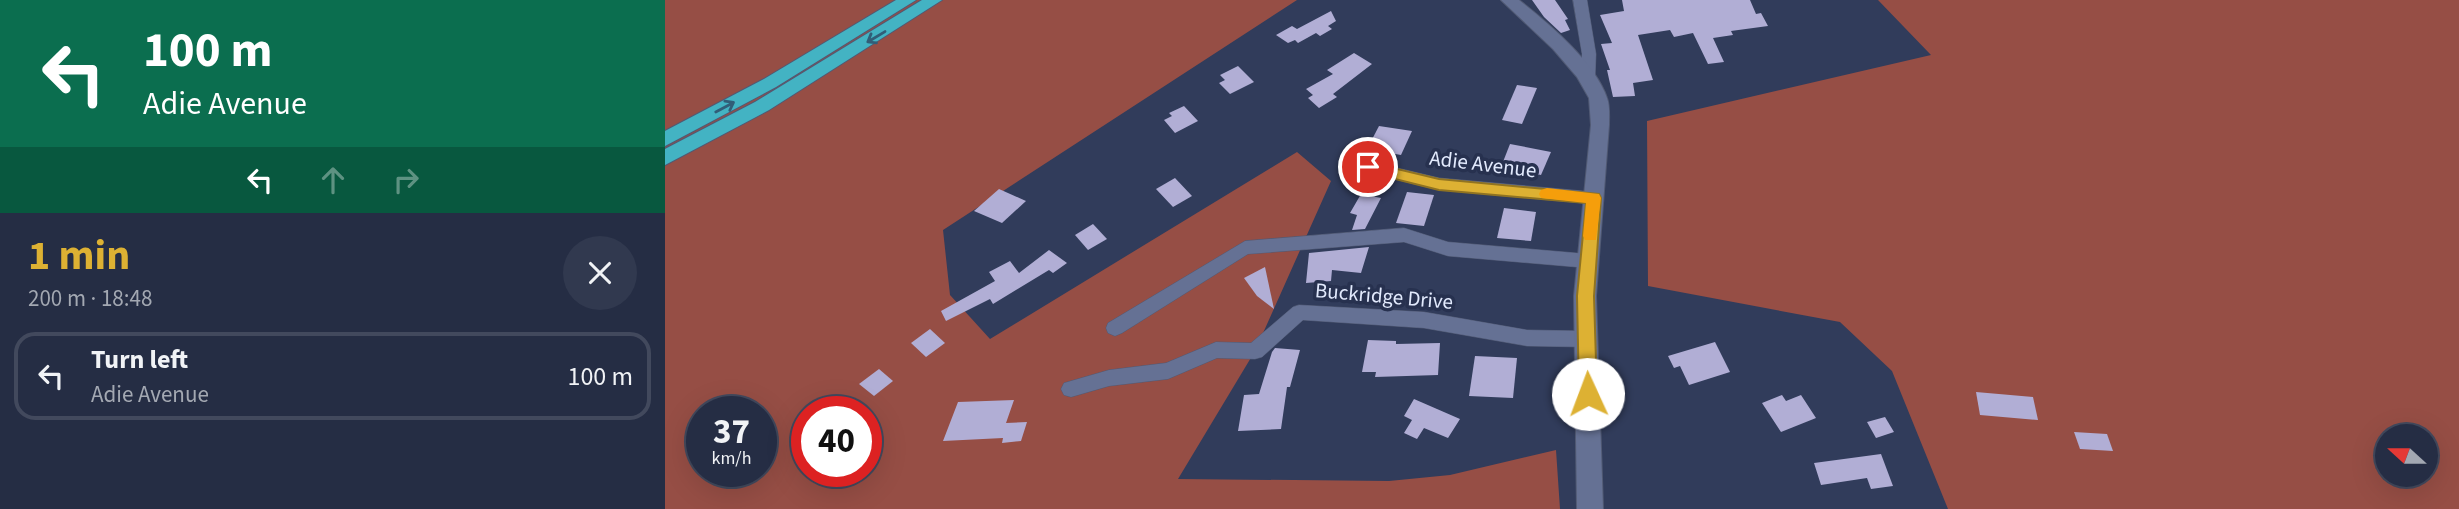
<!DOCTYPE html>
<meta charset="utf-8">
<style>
:root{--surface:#252d44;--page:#31394f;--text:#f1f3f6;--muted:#a3a8b2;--line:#42495d;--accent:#ddb133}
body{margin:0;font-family:"Source Sans 3",sans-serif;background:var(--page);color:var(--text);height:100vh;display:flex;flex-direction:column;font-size:26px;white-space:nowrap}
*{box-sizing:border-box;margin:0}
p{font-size:23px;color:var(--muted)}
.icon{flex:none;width:38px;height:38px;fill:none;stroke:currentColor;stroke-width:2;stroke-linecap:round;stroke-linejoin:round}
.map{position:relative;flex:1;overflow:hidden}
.drawer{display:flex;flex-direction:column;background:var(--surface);width:665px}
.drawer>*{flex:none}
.banner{background:#0b6e4f;color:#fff;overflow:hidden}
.needle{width:46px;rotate:291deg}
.controls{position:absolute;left:1710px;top:424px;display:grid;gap:14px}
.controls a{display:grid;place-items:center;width:63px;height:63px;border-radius:50%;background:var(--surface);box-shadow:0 7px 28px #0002,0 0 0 2px var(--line);font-size:35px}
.speed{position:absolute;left:21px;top:396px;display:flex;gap:14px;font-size:35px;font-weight:700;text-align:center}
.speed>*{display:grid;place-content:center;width:91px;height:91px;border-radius:50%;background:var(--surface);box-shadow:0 7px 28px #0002,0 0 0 2px var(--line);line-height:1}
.speed small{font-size:18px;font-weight:400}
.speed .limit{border:10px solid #d22;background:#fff;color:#111}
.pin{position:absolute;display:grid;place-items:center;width:60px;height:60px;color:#fff;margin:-30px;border:4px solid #fff;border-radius:50%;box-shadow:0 2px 7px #0007}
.me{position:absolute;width:77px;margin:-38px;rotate:358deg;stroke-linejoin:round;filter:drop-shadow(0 0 5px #0008)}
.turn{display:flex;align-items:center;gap:24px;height:147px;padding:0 28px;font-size:32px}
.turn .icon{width:91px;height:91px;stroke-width:2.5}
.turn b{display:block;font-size:49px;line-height:60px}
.lanes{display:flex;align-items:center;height:66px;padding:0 28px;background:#0003;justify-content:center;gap:35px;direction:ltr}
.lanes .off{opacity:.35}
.round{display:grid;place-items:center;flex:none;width:74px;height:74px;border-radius:37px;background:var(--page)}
.overview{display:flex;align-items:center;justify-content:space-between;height:119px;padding:0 28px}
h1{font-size:42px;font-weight:700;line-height:52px;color:var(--accent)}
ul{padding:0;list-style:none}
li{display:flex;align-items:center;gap:21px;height:88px;margin:0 14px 10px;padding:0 14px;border:4px solid var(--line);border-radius:21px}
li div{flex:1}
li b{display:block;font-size:26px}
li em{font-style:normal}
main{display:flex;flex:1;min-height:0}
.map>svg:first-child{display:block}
</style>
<main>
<section class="drawer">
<div class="banner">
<div class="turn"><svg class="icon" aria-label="left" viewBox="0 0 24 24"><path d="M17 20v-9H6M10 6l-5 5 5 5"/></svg><div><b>100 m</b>Adie Avenue</div></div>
<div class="lanes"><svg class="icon" aria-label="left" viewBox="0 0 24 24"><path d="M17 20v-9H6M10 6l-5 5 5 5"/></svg><svg class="icon off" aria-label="ahead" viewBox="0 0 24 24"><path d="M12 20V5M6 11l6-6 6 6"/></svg><svg class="icon off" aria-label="right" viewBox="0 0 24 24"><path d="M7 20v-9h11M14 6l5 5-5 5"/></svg></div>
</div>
<div class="overview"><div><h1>1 min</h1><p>200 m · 18:48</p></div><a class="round"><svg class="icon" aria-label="close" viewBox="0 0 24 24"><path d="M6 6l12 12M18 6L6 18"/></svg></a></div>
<ul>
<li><svg class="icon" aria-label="left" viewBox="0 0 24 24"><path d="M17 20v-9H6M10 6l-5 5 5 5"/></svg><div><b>Turn left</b><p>Adie Avenue</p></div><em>100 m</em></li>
</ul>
</section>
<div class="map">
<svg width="1794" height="509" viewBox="0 0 1794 509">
<rect width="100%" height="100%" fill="#313c5b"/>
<g fill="#964e45" fill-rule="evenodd">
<path d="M0,0H632L278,230L285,295L325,339L632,152L666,181L590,351L513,479L724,481L785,475L891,450L895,509H0ZM37,411H96V471H37ZM142,411H201V471H142Z"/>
<path d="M1213,0H1794V509H1283L1227,371L1175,322L983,286L982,121L1266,55ZM1722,436H1760V474H1722Z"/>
</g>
<g fill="#b1aed5">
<polygon points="867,0 890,0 903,19 900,20 905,30 896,33 879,17"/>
<polygon points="957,0 1085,0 1091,14 1096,13 1103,26 1066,31 1068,35 1048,38 1059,62 1043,64 1028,33 1009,37 1005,30 973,35 988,80 968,83 970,96 948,97 942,70 945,70 936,44 947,43 935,15 959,11"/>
<polygon points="666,11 671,21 663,26 667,29 655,36 651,33 633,43 630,40 623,43 611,35 627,26 632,29"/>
<polygon points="689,53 707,64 668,94 672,97 654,108 643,98 648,95 641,89 668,74 662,70"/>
<polygon points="573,66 589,82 565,94 554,83 560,80 555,75"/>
<polygon points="852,85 872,88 857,124 837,120"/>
<polygon points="519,106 533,121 510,133 499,120 507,116 504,113"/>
<polygon points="714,126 747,131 736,155 702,149"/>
<polygon points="845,144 886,152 876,175 836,167"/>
<polygon points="510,178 527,196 508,207 491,189"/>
<polygon points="334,189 361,201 337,223 309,211"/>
<polygon points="742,192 769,195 759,226 731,223"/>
<polygon points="696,194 716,198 700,229 687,230 692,215 685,213"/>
<polygon points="839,208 871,212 866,241 832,238"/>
<polygon points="428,224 442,239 423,250 410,235"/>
<polygon points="704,247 696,273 667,270 666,281 641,283 644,253"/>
<polygon points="384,250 402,263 388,273 384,270 328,304 325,299 281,321 276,311 330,281 324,272 345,261 354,273"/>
<polygon points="600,267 609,309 592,296 579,278"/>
<polygon points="265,329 280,343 261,357 246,343"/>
<polygon points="703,340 731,341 731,344 775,343 773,375 710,377 711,372 697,372"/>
<polygon points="1050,342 1065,372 1024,385 1015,366 1009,368 1003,356"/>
<polygon points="610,348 635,350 625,387 622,387 616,429 573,431 579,395 594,394 607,352"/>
<polygon points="810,356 852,358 848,398 804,396"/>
<polygon points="214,369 228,381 209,396 194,384"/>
<polygon points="1311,392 1368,397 1373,420 1315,415"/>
<polygon points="1117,395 1121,401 1136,395 1151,418 1116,432 1097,403"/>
<polygon points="749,399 795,419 783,438 759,428 752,439 739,433 747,420 739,416"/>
<polygon points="349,400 341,423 362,422 356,441 337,443 338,438 278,441 293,402"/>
<polygon points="1220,417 1229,432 1211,438 1202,422"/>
<polygon points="1409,432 1442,434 1448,451 1415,449"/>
<polygon points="1216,454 1228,486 1206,489 1202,478 1156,485 1149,463"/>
</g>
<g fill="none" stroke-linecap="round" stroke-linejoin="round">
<g stroke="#515a74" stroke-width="1">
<g id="street">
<polygon points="908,0 922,0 931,54 930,78 923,83 916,78 917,54"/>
<polygon points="703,161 774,178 929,192 937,198 929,204 774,190 697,171 695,167"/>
<polygon points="739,228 783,242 923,254 929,256 932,261 929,266 923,268 783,256 739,242 583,254 457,333 450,336 443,333 441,328 443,323 580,241"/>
<polygon points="634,305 759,312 862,330 921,331 928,334 930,339 928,344 921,347 862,346 759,328 638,320 597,357 590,359 552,358 503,379 444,386 406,397 399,395 396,389 399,383 444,370 501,363 551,342 586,343 628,307"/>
</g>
</g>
<g stroke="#515a74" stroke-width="2">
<path id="secondary" d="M836,0H854C883,23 930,62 942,98C945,106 944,116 944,125L931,296L938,509H912L909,296L926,125L924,98L912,77L888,49Z"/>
</g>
<g stroke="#515a74" stroke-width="2">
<g id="highway">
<polygon points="231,0 251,0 111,87 0,146 0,131 99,79"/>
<polygon points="257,0 277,0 104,110 0,165 0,149 90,102"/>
</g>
</g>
<use href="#street" fill="#657194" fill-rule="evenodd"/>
<use href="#secondary" fill="#657194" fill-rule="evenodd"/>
<use href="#highway" fill="#43b3c3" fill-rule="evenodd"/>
</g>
<defs><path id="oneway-shaft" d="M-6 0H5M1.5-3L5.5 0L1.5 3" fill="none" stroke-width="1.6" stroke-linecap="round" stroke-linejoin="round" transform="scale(1.75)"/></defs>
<g stroke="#315e78">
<use href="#oneway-shaft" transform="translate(211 37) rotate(149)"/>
<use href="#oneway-shaft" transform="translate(60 107) rotate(-28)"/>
</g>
<polygon fill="#ddb133" stroke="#907321" stroke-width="2" points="703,162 774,179 934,194 936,198 929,296 932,394 929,400 923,402 917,400 914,394 912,296 921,203 774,190 698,171 696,167"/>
<polygon fill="#f59e0b" points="882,188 934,194 936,198 931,240 920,240 918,236 921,203 876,198 874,194 876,190"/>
<g text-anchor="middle" stroke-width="7" stroke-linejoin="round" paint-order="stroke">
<g font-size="21" fill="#e2eafd" stroke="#27314f">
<text transform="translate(818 164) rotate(7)" y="7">Adie Avenue</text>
<text transform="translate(719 296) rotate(5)" y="7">Buckridge Drive</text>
</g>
</g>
</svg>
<div class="controls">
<a><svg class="needle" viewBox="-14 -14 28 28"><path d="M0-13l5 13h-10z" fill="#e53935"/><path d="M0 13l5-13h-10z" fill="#a3a8b2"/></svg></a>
</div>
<div class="speed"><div>37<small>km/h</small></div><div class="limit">40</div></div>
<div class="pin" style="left:703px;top:167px;background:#d93025"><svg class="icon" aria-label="arrive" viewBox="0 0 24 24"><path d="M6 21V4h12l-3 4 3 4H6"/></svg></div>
<svg class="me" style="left:923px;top:394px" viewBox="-20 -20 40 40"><circle r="19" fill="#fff"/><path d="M0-13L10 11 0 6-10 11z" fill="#ddb133"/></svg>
</div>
</main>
